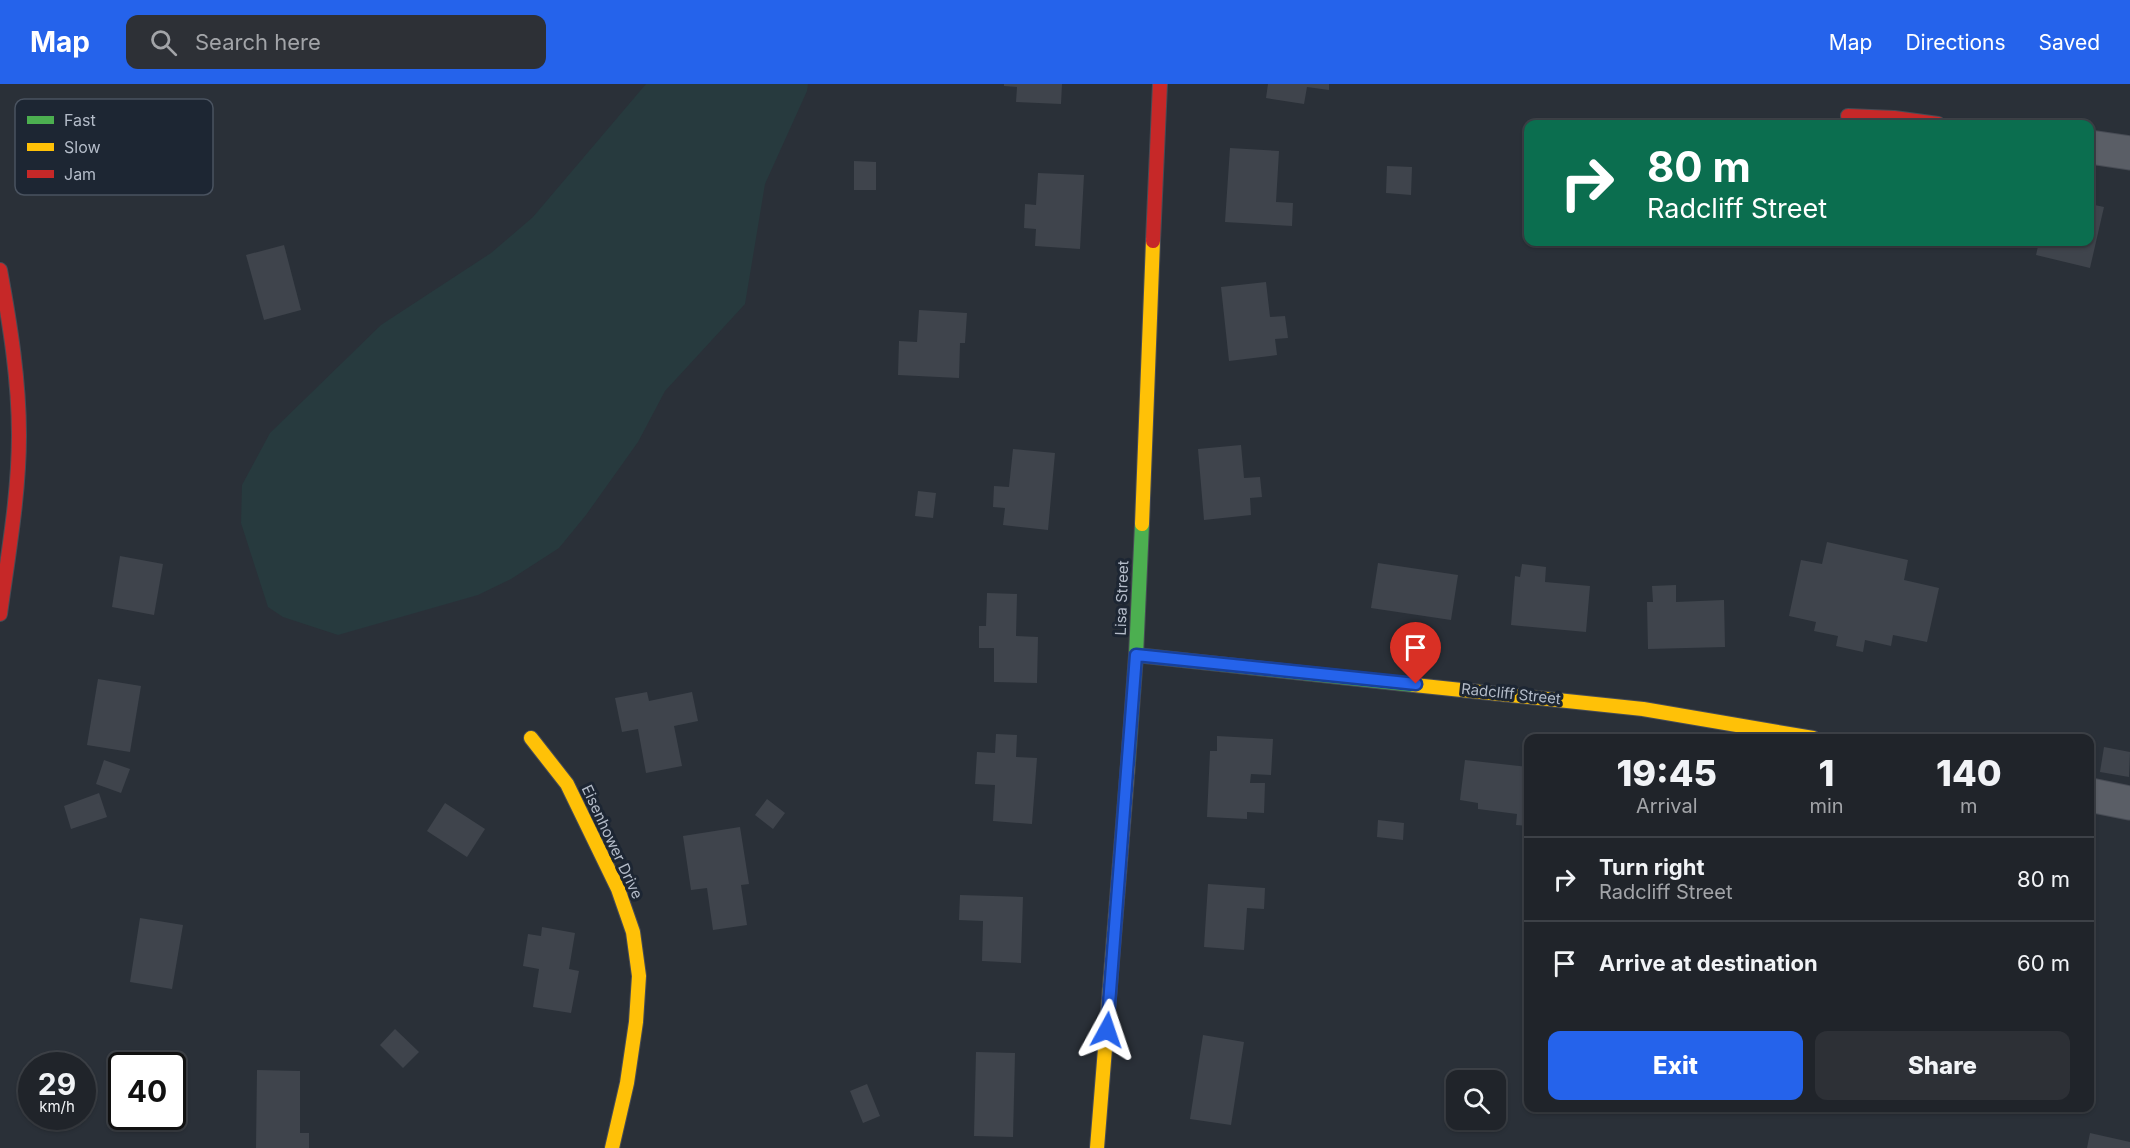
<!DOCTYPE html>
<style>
:root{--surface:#20242a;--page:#2d3036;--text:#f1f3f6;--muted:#a2a4a8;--line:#3d4147;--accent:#2563eb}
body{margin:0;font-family:Inter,sans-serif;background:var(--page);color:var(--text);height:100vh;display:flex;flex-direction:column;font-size:22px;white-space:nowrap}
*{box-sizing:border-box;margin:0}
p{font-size:20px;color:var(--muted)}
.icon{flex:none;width:33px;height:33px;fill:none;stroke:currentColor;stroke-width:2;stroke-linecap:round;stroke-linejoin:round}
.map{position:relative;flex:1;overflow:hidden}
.panel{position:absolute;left:1524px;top:650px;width:570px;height:378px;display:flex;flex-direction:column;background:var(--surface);border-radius:12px;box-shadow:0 2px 4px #0004,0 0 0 2px var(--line)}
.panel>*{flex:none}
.guide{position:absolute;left:1524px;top:36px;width:570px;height:126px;border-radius:12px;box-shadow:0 2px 4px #0004,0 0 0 2px var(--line);background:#0b6e4f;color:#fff;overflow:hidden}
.buttons{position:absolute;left:1446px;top:986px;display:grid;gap:12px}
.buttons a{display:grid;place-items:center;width:60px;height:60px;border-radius:12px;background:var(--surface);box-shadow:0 2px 4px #0004,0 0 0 2px var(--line);font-size:30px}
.speed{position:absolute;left:18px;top:968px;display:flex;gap:12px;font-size:30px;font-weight:700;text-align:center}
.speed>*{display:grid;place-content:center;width:78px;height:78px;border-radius:50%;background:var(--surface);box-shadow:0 2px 4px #0004,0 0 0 2px var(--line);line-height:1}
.speed small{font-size:15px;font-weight:400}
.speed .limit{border:3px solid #111;border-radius:9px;background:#fff;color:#111}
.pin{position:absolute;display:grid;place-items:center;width:51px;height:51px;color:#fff;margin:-62px -26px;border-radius:50% 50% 50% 0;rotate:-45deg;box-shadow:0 0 6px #0007}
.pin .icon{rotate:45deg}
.me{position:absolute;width:66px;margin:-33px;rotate:5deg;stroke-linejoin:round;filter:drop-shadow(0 0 4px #0008)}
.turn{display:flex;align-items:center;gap:21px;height:126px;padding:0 24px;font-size:27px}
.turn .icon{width:78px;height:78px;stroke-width:2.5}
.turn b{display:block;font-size:42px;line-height:51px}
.eta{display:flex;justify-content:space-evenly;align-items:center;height:102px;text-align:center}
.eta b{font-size:36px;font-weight:800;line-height:42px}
.button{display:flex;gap:12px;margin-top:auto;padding:12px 24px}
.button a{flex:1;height:69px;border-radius:12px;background:var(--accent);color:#fff;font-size:24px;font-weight:800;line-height:69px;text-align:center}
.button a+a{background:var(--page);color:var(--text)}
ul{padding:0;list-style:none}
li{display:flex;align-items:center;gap:18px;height:84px;padding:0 24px;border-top:2px solid var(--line)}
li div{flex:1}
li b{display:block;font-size:22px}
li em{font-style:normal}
header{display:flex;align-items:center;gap:36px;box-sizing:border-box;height:84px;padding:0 30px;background:var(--accent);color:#fff}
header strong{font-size:28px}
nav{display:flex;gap:33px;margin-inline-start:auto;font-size:21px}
.search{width:420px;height:54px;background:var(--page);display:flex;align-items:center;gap:15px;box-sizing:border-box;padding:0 21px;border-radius:12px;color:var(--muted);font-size:22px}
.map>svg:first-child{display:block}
</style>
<header>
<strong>Map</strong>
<div class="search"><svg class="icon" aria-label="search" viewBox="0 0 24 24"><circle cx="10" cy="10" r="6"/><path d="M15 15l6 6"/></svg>Search here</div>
<nav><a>Map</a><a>Directions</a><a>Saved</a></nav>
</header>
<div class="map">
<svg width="2130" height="1064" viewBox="0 0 2130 1064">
<rect width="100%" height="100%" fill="#2a3038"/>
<polygon fill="#273a3e" points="646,0 808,0 807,7 765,100 745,220 665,307 638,358 586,431 559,464 511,495 478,511 338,551 283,533 268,523 241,439 242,401 270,349 381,241 491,169 533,133"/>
<g fill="#3f444c">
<polygon points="1004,0 1062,0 1061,20 1016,18 1017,3 1004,2"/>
<polygon points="1268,0 1329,0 1329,6 1307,3 1304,20 1266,14"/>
<polygon points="1230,64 1279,67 1276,118 1293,119 1292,142 1225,138"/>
<polygon points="854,77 876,78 876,106 854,106"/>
<polygon points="1387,82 1412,83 1411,111 1386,109"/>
<polygon points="1038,89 1084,91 1080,165 1035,162 1036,145 1024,144 1025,120 1036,121"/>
<polygon points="2090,120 2104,123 2090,184 2036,171 2039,158 2090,158"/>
<polygon points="1851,158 1878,158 1877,164"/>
<polygon points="284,161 301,226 264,236 246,171"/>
<polygon points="1266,198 1270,233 1285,232 1288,254 1275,255 1277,271 1229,277 1221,203"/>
<polygon points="919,226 967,229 965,259 960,259 959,294 898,291 899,257 917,258"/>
<polygon points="1241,361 1244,394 1260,393 1262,413 1250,414 1251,431 1204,436 1198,365"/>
<polygon points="1013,365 1055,369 1048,446 1003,441 1005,424 993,423 994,402 1009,403"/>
<polygon points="918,407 936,409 933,434 915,432"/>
<polygon points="1827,458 1908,476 1904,496 1939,504 1927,558 1893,551 1891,562 1865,556 1863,568 1836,562 1838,552 1814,547 1816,538 1789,532 1801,476 1822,480"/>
<polygon points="120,472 163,480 154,531 112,523"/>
<polygon points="1378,479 1458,491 1451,536 1371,524"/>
<polygon points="1522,480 1546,483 1545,498 1590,502 1586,548 1511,541 1515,492 1520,493"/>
<polygon points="1676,501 1676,518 1724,516 1725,563 1648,565 1647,518 1653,518 1652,502"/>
<polygon points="987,509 1017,510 1016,552 1038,553 1037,599 994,598 994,564 979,564 979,542 986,542"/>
<polygon points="98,595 141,602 130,668 87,661"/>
<polygon points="647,608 649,617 692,608 698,637 674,642 682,682 646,689 638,645 622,648 615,614"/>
<polygon points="996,650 1017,651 1016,673 1037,674 1032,740 993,737 995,701 975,700 977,668 995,669"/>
<polygon points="1217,652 1273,655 1271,691 1251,690 1250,699 1265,699 1264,729 1247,728 1247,735 1207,733 1210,667 1217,667"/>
<polygon points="2104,663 2130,668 2129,693 2100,688"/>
<polygon points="104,676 130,685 121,709 96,700"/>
<polygon points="1465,676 1528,683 1528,742 1516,741 1517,730 1478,725 1478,719 1460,716"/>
<polygon points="99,709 107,733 71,745 64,722"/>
<polygon points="767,715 785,729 773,745 755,731"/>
<polygon points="445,719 485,745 467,773 427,747"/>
<polygon points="1378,736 1404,739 1403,756 1377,753"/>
<polygon points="740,743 749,800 741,801 747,841 713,846 707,804 691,806 683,752"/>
<polygon points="1208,800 1265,804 1264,825 1247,824 1244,866 1204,863"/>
<polygon points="960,811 1023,813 1021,879 982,877 983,837 959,836"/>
<polygon points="140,834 183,841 172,905 130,898"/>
<polygon points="542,843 575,849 569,885 579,887 571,929 533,923 539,885 523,882 528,850 541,852"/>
<polygon points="395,945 419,968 403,984 380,961"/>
<polygon points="1203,951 1244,958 1231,1041 1190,1035"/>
<polygon points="976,968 1015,969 1013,1053 974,1052"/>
<polygon points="257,986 300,987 300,1049 309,1049 309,1064 256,1064"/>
<polygon points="867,1000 880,1032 863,1039 850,1007"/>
<polygon points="2090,1049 2130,1058 2130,1064 2087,1064"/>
</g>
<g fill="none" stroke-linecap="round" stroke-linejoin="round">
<g stroke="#484c55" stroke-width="35">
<g id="street">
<polyline points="2090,63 2130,69"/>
<polyline points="2090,711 2130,719"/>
</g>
</g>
<g stroke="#484c55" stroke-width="16">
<g id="fast">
<polyline points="1136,571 1414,601"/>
<polyline points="1128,679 1136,571 1142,440"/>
</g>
</g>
<g stroke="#484c55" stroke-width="16">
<g id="slow">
<polyline points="1142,440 1153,157"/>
<polyline points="1414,601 1643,625 1813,654"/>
<polyline points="531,654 567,700 618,805 633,848 639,892 636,938 627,999 612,1064"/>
<polyline points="1097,1064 1128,679"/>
</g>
</g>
<g stroke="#484c55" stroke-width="16">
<g id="jam">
<polyline points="1848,32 1894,34 1938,40"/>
<polyline points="1153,157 1160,0"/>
<path d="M0,186C10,240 19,296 19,351C19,411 8,471 0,530"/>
</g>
</g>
<use href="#street" stroke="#5a5e66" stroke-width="33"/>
<use href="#fast" stroke="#4caf50" stroke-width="14"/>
<use href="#slow" stroke="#ffc107" stroke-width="14"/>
<use href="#jam" stroke="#c62828" stroke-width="14"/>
</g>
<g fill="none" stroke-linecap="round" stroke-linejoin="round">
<g stroke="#184099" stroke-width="15">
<polyline id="route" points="1107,946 1136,571 1416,600"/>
</g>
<use href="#route" stroke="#2563eb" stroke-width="10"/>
</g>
<g text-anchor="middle" stroke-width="6" stroke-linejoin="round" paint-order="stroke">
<g font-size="15" fill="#b4bcc9" stroke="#1d2633">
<text transform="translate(1122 514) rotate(-88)" y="5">Lisa Street</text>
<text transform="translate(1511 610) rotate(6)" y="5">Radcliff Street</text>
<text transform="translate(612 758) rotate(65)" y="5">Eisenhower Drive</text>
</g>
</g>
<rect x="15" y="15" width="198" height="96" rx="9" fill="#1d2633" stroke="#4a5360" stroke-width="1.5"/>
<rect x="27" y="32" width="27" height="8" fill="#4caf50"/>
<rect x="27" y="59" width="27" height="8" fill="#ffc107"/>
<rect x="27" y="86" width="27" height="8" fill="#c62828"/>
<g font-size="16" fill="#b4bcc9">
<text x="64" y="42">Fast</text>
<text x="64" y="69">Slow</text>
<text x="64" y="96">Jam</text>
</g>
</svg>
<div class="buttons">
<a><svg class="icon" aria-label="search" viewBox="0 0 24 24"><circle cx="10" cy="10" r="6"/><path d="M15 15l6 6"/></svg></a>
</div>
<div class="speed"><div>29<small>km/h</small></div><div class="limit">40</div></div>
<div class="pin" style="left:1416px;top:600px;background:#d93025"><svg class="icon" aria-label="arrive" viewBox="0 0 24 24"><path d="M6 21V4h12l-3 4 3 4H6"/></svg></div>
<svg class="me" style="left:1107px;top:946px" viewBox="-20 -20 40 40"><path d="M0-17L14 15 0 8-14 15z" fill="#2563eb" stroke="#fff" stroke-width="4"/></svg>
<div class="guide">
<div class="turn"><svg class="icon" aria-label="right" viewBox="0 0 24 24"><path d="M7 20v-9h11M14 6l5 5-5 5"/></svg><div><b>80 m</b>Radcliff Street</div></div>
</div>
<section class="panel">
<div class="eta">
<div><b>19:45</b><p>Arrival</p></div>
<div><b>1</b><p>min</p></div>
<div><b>140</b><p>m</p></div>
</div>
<ul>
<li><svg class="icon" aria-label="right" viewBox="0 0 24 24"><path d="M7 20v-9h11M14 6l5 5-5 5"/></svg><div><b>Turn right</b><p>Radcliff Street</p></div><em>80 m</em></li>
<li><svg class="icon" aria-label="arrive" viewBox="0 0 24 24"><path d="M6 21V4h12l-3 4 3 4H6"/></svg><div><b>Arrive at destination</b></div><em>60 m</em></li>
</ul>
<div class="button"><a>Exit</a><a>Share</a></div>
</section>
</div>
